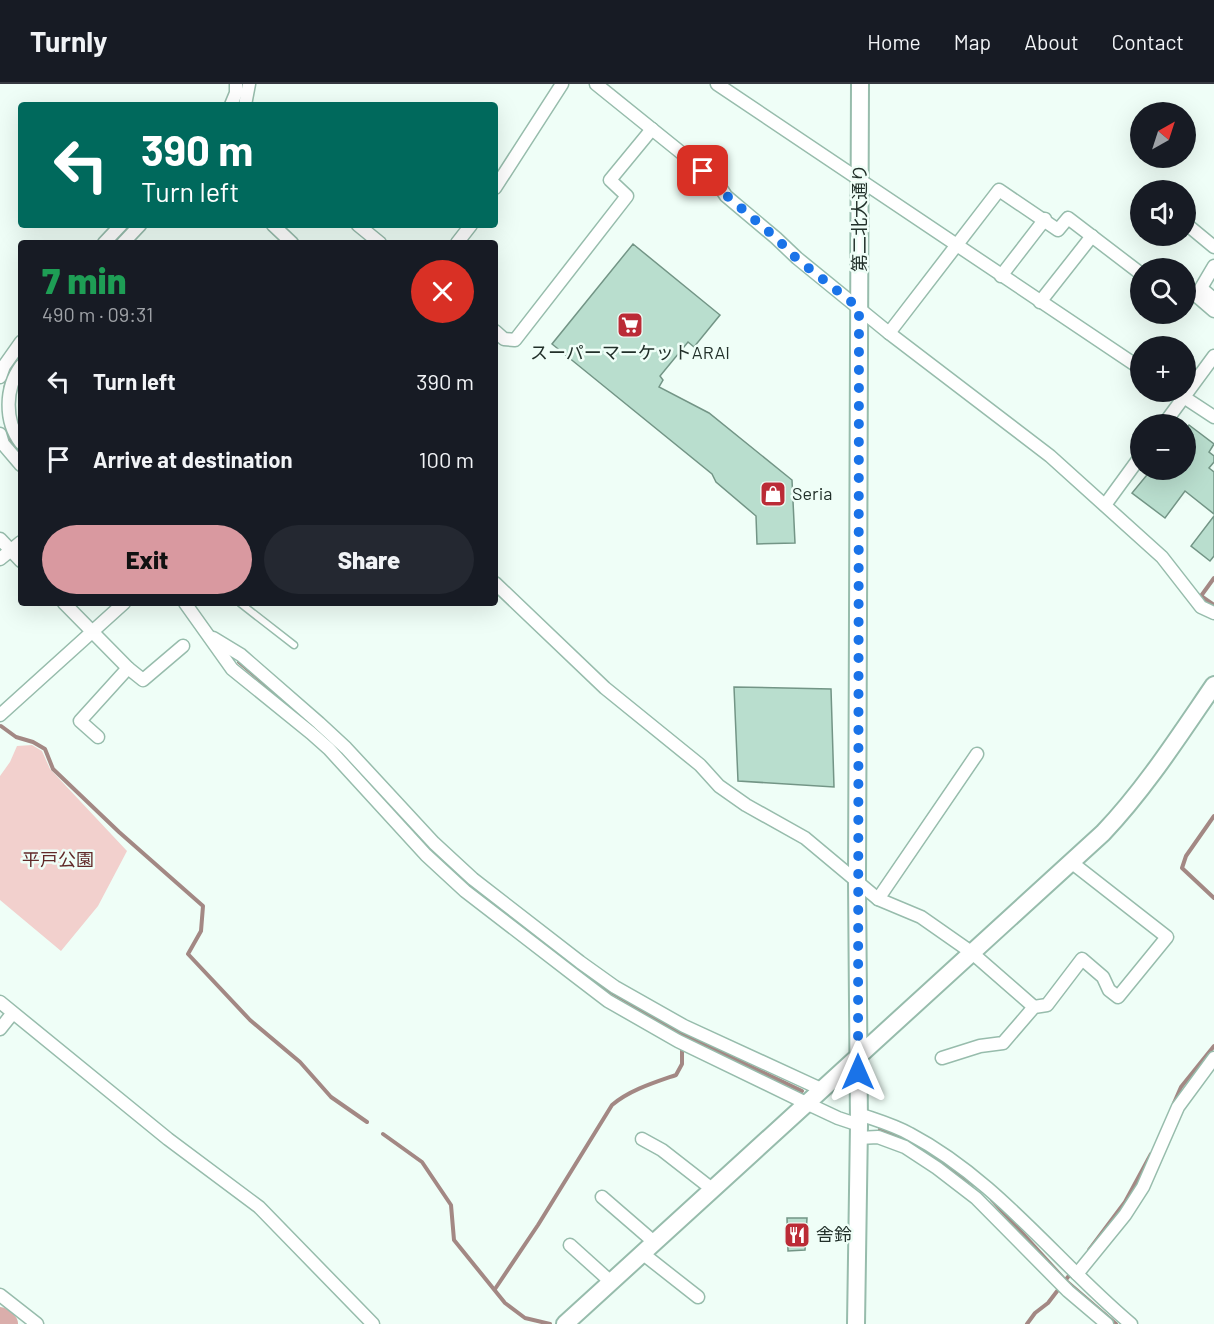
<!DOCTYPE html>
<meta charset="utf-8">
<style>
:root{--surface:#171b24;--page:#242831;--text:#f1f3f6;--muted:#9ea1a6;--line:#363941;--accent:#d999a0}
body{margin:0;font-family:Barlow,"Noto Sans JP",sans-serif;background:var(--page);color:var(--text);height:100vh;display:flex;flex-direction:column;font-size:22px;white-space:nowrap}
*{box-sizing:border-box;margin:0}
p{font-size:20px;color:var(--muted)}
.icon{flex:none;width:33px;height:33px;fill:none;stroke:currentColor;stroke-width:2;stroke-linecap:round;stroke-linejoin:round}
.map{position:relative;flex:1;overflow:hidden}
.details{position:absolute;left:18px;top:156px;width:480px;height:366px;display:flex;flex-direction:column;background:var(--surface);border-radius:6px;box-shadow:0 6px 24px #0002}
.details>*{flex:none}
.guide{position:absolute;left:18px;top:18px;width:480px;height:126px;border-radius:6px;box-shadow:0 6px 24px #0002;background:#00695c;color:#fff;overflow:hidden}
.needle{width:39px;rotate:39deg}
.buttons{position:absolute;left:1130px;top:18px;display:grid;gap:12px}
.buttons a{display:grid;place-items:center;width:66px;height:66px;border-radius:50%;background:var(--surface);box-shadow:0 6px 24px #0002;font-size:30px}
.pin{position:absolute;display:grid;place-items:center;width:51px;height:51px;color:#fff;margin:-26px;border-radius:12px;box-shadow:0 3px 9px #0006}
.me{position:absolute;width:66px;margin:-33px;rotate:0deg;stroke-linejoin:round;filter:drop-shadow(0 0 4px #0008)}
.turn{display:flex;align-items:center;gap:21px;height:126px;padding:0 24px;font-size:27px}
.turn .icon{width:78px;height:78px;stroke-width:2.5}
.turn b{display:block;font-size:42px;line-height:51px}
.round{display:grid;place-items:center;flex:none;width:63px;height:63px;border-radius:32px;background:var(--page)}
.head{display:flex;align-items:center;justify-content:space-between;height:102px;padding:0 24px}
h1{font-size:36px;font-weight:800;line-height:45px;color:#1e9e55}
.primary-button{display:flex;gap:12px;margin-top:auto;padding:12px 24px}
.primary-button a{flex:1;height:69px;border-radius:36px;background:var(--accent);color:#111;font-size:24px;font-weight:800;line-height:69px;text-align:center}
.primary-button a+a{background:var(--page);color:var(--text)}
ul{padding:0;list-style:none}
li{display:flex;align-items:center;gap:18px;height:78px;padding:0 24px}
li div{flex:1}
li b{display:block;font-size:22px}
li em{font-style:normal}
header{display:flex;align-items:center;gap:36px;box-sizing:border-box;height:84px;padding:0 30px;background:var(--surface);border-bottom:2px solid var(--line)}
header strong{font-size:28px}
nav{display:flex;gap:33px;margin-inline-start:auto;font-size:21px}
.map>svg:first-child{display:block}
</style>
<header>
<strong>Turnly</strong>
<nav><a>Home</a><a>Map</a><a>About</a><a>Contact</a></nav>
</header>
<div class="map">
<svg width="1214" height="1240" viewBox="0 0 1214 1240">
<rect width="100%" height="100%" fill="#effef7"/>
<polygon fill="#f2d0cd" points="32,661 42,667 50,685 127,767 98,822 61,867 0,816 0,692 10,678 17,662"/>
<g fill="none" stroke-linecap="round" stroke-linejoin="round">
<g stroke="#a38884" stroke-width="4">
<path d="M12,280C0,310 0,346 21,371"/>
<polyline points="1214,494 1201,512 1214,521"/>
<polyline points="239,578 300,630"/>
<polyline points="1,642 16,653 33,658 45,665 53,685 119,748 203,822 201,847 188,870 250,936 300,978 331,1013 367,1038"/>
<polyline points="321,649 352,680"/>
<polyline points="1214,732 1186,772 1182,784 1214,814"/>
<polyline points="471,801 576,885 611,908 682,950 802,1007"/>
<polyline points="1174,1019 1181,1003 1214,962"/>
<polyline points="880,1045 916,1062 975,1101"/>
<polyline points="383,1050 422,1078 451,1121 454,1156 505,1219 525,1234 550,1240"/>
<polyline points="992,1116 1065,1196 1116,1240"/>
<polyline points="1089,1166 1125,1118 1151,1070"/>
<path d="M495,1205L538,1141L612,1021C630,1006 653,999 676,991L682,980V962"/>
<polyline points="1027,1240 1035,1229 1048,1219 1071,1189"/>
</g>
<polyline stroke="#daaeab" stroke-width="24" points="0,1235 6,1240"/>
</g>
<g fill="#b9dece" stroke="#739586" stroke-width="1.5">
<polygon points="633,160 720,231 694,263 688,258 660,292 663,296 659,303 709,329 792,396 795,459 757,460 756,432 716,398 712,390 552,260"/>
<polygon points="1189,341 1214,360 1209,368 1214,372 1214,378 1209,384 1214,388 1214,430 1185,407 1165,434 1132,409 1151,386 1185,386 1185,346"/>
<polygon points="1214,432 1214,472 1210,477 1191,462"/>
<polygon points="734,603 831,605 834,703 738,697"/>
<polygon points="787,1134 807,1134 805,1166 788,1167"/>
</g>
<g fill="none" stroke-linecap="round" stroke-linejoin="round">
<g stroke="#97bcac" stroke-width="9">
<polyline id="lane" points="240,519 294,561"/>
</g>
<g stroke="#97bcac" stroke-width="15">
<g id="street">
<polyline points="596,0 689,75 718,100 726,112 776,154 797,174 889,249 1050,372 1162,473 1201,523 1214,529"/>
<polyline points="717,0 1140,284"/>
<polyline points="231,21 236,9 236,0"/>
<polyline points="245,21 249,0"/>
<polyline points="495,104 562,0"/>
<polyline points="1185,139 1214,163"/>
<polyline points="273,141 292,159"/>
<polyline points="358,141 380,159"/>
<polyline points="104,159 121,141"/>
<polyline points="123,159 140,141"/>
<polyline points="457,159 471,141"/>
<polyline points="1214,182 1201,204 1214,215"/>
<polyline points="1001,192 1045,135"/>
<polyline points="1185,202 1214,227"/>
<polyline points="1040,218 1092,152"/>
<polyline points="495,247 504,255 515,256 627,112 610,96 652,45"/>
<polyline points="889,249 999,106 1058,146 1068,134 1140,189"/>
<path d="M21,282C5,304 4,337 21,359"/>
<polyline points="0,293 4,282 21,258"/>
<polyline points="1176,308 1214,333"/>
<polyline points="1164,340 1214,272"/>
<polyline points="0,350 3,360 21,381"/>
<polyline points="1105,421 1140,373"/>
<polyline points="0,455 21,477"/>
<polyline points="0,475 21,458"/>
<polyline points="495,499 605,604 700,681 719,702 746,721 805,754 878,815 921,833 971,868 1034,923"/>
<polyline points="64,519 128,584 80,637 98,653"/>
<polyline points="185,519 232,585 311,649 329,665 426,771 465,807 574,891 608,917 678,957 806,1019 838,1034 859,1041"/>
<polyline points="213,554 241,571 319,639 346,664 434,759 473,795 580,878 615,903 684,942 821,1005"/>
<polyline points="128,584 143,596 183,562"/>
<polyline points="0,631 124,519"/>
<polyline points="878,815 977,670"/>
<polyline points="0,918 168,1055 259,1123 373,1240"/>
<polyline points="0,945 12,930"/>
<polyline points="942,974 980,962 1003,959 1034,923 1047,921 1082,875 1103,893 1109,906 1118,913 1167,853 1071,778"/>
<path d="M859,1030C876,1036 894,1041 910,1050C997,1096 1057,1178 1131,1240"/>
<polyline points="858,1054 878,1053 905,1063 937,1084 976,1114 1068,1207 1107,1240"/>
<polyline points="642,1055 662,1066 712,1105"/>
<polyline points="602,1113 654,1158"/>
<polyline points="570,1161 611,1198"/>
<polyline points="642,1169 698,1213"/>
<polyline points="1077,1190 1125,1131 1143,1103 1178,1023 1214,974"/>
<polyline points="0,1211 37,1240"/>
</g>
</g>
<g stroke="#97bcac" stroke-width="20">
<g id="secondary">
<path d="M565,1240L1103,749C1145,705 1179,652 1214,601"/>
<polyline points="856,1240 859,1041 857,797 860,0"/>
</g>
</g>
<use href="#lane" stroke="#fff" stroke-width="6"/>
<use href="#street" stroke="#fff" stroke-width="12"/>
<use href="#secondary" stroke="#fff" stroke-width="16"/>
</g>
<g fill="none" stroke-linecap="round" stroke-linejoin="round">
<polyline stroke="#1a73e8" stroke-width="10" stroke-dasharray="0 18" points="703,87 718,100 726,111 776,154 796,174 859,224 858,988"/>
</g>
<defs>
<g id="supermarket-square" transform="scale(1.35)"><rect x="-9" y="-9" width="18" height="18" rx="4" fill="#bb2b36" stroke="#effef7"/><path d="M-6-5.5h2.5l.6 2H6L4.5 2H-2.5L-4.4-4H-6ZM-1.5 3.2a1.3 1.3 0 1 0 .1 0ZM3 3.2a1.3 1.3 0 1 0 .1 0Z" fill="#fff"/></g>
<g id="shop-square" transform="scale(1.35)"><rect x="-9" y="-9" width="18" height="18" rx="4" fill="#bb2b36" stroke="#effef7"/><path d="M-5-2.5h2.3a2.7 3.5 0 0 1 5.4 0H5L5.5 6h-11ZM-1.5-2.5h3a1.5 2.3 0 0 0-3 0Z" fill="#fff"/></g>
<g id="restaurant-square" transform="scale(1.35)"><rect x="-9" y="-9" width="18" height="18" rx="4" fill="#bb2b36" stroke="#effef7"/><path d="M-5-6h1v4h1v-4h1v4h1v-4h1v5L-1.5 .5V6h-2V.5L-5-1ZM5-6V6H3V1.5H1.5Q1.5-4 5-6Z" fill="#fff"/></g>
</defs>
<g fill-rule="evenodd">
<use href="#supermarket-square" x="630" y="241"/>
<use href="#shop-square" x="773" y="410"/>
<use href="#restaurant-square" x="797" y="1151"/>
</g>
<g text-anchor="middle" stroke-width="5" stroke-linejoin="round" paint-order="stroke">
<g font-size="18" fill="#22302a" stroke="#effef7">
<text transform="translate(860 134) rotate(-90)" y="6">第二北大通り</text>
</g>
<g font-size="18" fill="#22302a" stroke="#effef7" text-anchor="start">
<text x="630" y="275" text-anchor="middle">スーパーマーケットARAI</text>
<text x="792" y="416">Seria</text>
<text x="816" y="1157">舎鈴</text>
</g>
<g font-size="18" fill="#612928" stroke="#effef7">
<text x="58" y="782">平戸公園</text>
</g>
</g>
</svg>
<div class="buttons">
<a><svg class="needle" viewBox="-14 -14 28 28"><path d="M0-13l5 13h-10z" fill="#e53935"/><path d="M0 13l5-13h-10z" fill="#9ea1a6"/></svg></a>
<a><svg class="icon" aria-label="sound" viewBox="0 0 24 24"><path d="M4 9h4l5-4v14l-5-4H4zM17 9q2 3 0 6"/></svg></a>
<a><svg class="icon" aria-label="search" viewBox="0 0 24 24"><circle cx="10" cy="10" r="6"/><path d="M15 15l6 6"/></svg></a>
<a>+</a>
<a>−</a>
</div>
<div class="pin" style="left:703px;top:87px;background:#d93025"><svg class="icon" aria-label="arrive" viewBox="0 0 24 24"><path d="M6 21V4h12l-3 4 3 4H6"/></svg></div>
<svg class="me" style="left:858px;top:988px" viewBox="-20 -20 40 40"><path d="M0-17L14 15 0 8-14 15z" fill="#1a73e8" stroke="#fff" stroke-width="4"/></svg>
<div class="guide">
<div class="turn"><svg class="icon" aria-label="left" viewBox="0 0 24 24"><path d="M17 20v-9H6M10 6l-5 5 5 5"/></svg><div><b>390 m</b>Turn left</div></div>
</div>
<section class="details">
<div class="head"><div><h1>7 min</h1><p>490 m · 09:31</p></div><a class="round" style="background:#d93025;color:#fff"><svg class="icon" aria-label="close" viewBox="0 0 24 24"><path d="M6 6l12 12M18 6L6 18"/></svg></a></div>
<ul>
<li><svg class="icon" aria-label="left" viewBox="0 0 24 24"><path d="M17 20v-9H6M10 6l-5 5 5 5"/></svg><div><b>Turn left</b></div><em>390 m</em></li>
<li><svg class="icon" aria-label="arrive" viewBox="0 0 24 24"><path d="M6 21V4h12l-3 4 3 4H6"/></svg><div><b>Arrive at destination</b></div><em>100 m</em></li>
</ul>
<div class="primary-button"><a>Exit</a><a>Share</a></div>
</section>
</div>
